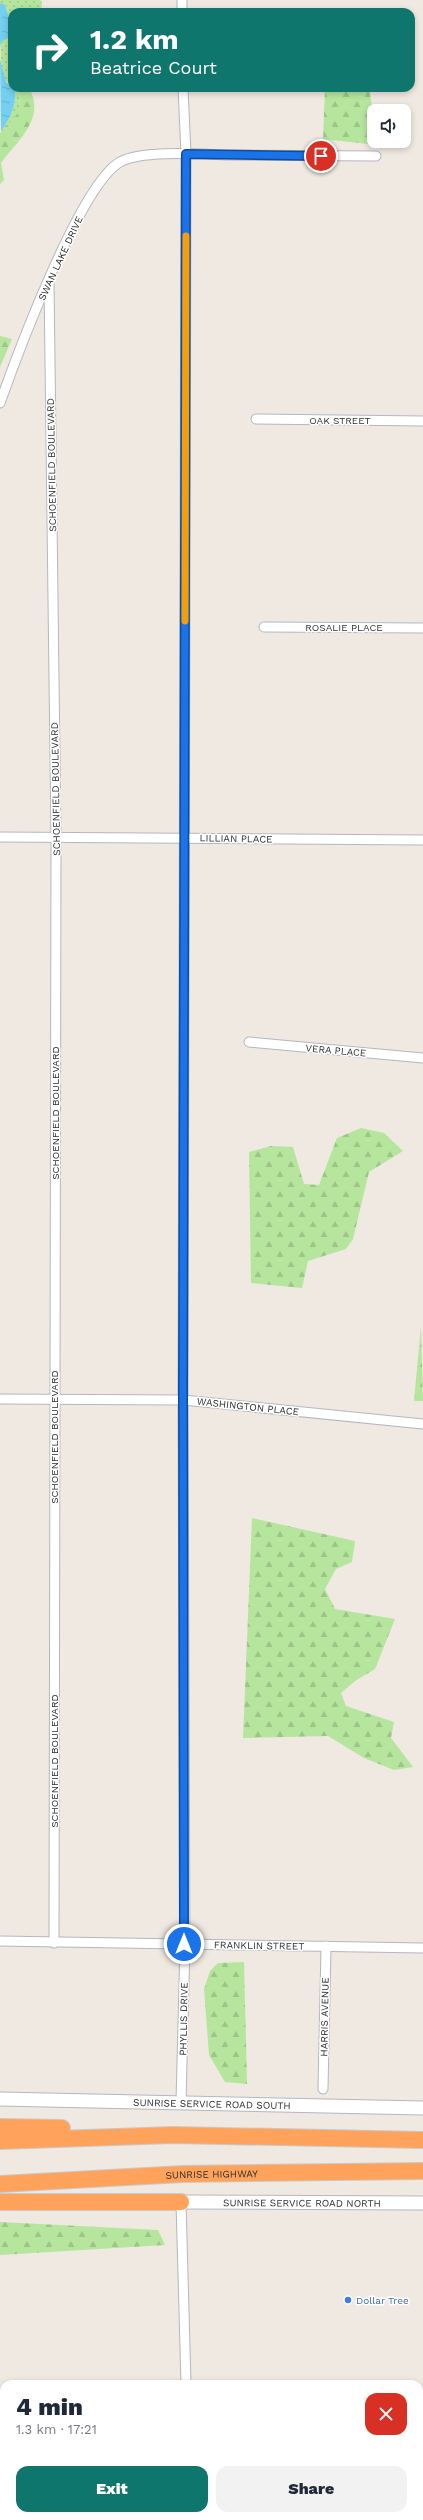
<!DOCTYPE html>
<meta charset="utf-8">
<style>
:root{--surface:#fff;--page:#f2f2f3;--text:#1f2937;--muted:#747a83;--accent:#0f766e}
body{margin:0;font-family:"Work Sans",sans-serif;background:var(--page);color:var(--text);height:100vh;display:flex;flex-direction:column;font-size:15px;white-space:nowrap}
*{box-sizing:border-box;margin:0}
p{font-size:13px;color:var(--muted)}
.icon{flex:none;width:22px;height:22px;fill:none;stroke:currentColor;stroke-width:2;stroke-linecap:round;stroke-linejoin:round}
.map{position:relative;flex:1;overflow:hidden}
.panel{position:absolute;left:0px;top:2380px;width:423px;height:140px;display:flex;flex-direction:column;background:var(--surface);border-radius:12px 12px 0 0;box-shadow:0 2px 6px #0003}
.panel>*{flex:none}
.guide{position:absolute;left:8px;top:8px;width:407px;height:84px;border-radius:12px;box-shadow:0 2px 6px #0003;background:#0f766e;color:#fff;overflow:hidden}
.fabs{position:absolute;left:367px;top:104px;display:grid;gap:8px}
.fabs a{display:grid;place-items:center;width:44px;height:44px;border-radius:8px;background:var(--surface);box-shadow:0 2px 6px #0003;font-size:20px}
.pin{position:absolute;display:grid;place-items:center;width:34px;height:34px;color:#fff;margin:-17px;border:2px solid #fff;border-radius:50%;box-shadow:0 1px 4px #0007}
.me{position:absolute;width:44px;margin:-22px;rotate:0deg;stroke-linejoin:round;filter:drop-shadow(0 0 3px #0008)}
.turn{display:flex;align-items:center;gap:14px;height:84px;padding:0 16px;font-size:18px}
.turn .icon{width:52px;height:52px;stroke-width:2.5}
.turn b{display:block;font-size:28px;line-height:34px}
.round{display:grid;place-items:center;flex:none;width:42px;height:42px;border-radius:12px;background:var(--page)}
.summary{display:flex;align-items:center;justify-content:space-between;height:68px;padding:0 16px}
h1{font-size:24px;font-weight:800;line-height:30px}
.action{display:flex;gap:8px;margin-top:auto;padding:8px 16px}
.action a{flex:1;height:46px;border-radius:12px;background:var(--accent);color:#fff;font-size:16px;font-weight:800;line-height:46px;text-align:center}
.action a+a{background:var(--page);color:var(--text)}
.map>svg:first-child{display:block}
</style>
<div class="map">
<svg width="423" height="2520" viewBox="0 0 423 2520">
<defs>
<pattern id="grass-dots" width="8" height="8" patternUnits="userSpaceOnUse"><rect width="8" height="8" fill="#b6e59e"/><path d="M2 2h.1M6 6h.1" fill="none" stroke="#9dc588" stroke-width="1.8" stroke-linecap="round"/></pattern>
<pattern id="forest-firs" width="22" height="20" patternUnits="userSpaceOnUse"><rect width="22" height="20" fill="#b6e59e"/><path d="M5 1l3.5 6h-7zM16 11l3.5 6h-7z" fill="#9dc588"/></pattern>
<pattern id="water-ripples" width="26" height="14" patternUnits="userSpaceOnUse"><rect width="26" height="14" fill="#75cff0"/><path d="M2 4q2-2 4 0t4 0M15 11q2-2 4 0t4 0" fill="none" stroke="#66b2ce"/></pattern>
</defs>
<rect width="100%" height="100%" fill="#efe9e1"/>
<g fill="url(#grass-dots)">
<path d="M0,0H40L42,2L41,12H12V88C0,77 0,58 1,42L9,36V18L5,5L0,3Z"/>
<path d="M12,88H20L19,112L3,132L1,131C10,119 16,106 15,91Z"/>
</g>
<g fill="url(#forest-firs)">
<path d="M20,88H29C46,118 19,139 1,163L4,180L0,184V133L19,112Z"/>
<polygon points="325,88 369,88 374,119 374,141 377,141 377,145 323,139"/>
<polygon points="0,336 12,339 0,367"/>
<polygon points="361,1128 384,1133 403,1151 369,1172 353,1239 346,1249 308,1261 302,1288 251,1283 249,1152 271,1146 293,1147 304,1184 319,1185 337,1138"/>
<polygon points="421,1326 423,1401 414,1401"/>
<polygon points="252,1518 355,1541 352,1562 336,1569 325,1589 335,1609 395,1619 375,1669 355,1681 341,1693 346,1706 394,1722 391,1738 413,1767 394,1770 364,1758 328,1736 243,1738"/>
<polygon points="244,1962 247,2083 247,2084 225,2082 209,2055 204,1989 210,1971 218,1963"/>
<polygon points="0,2222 158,2230 165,2245 0,2255"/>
<polygon points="419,2470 423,2470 423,2492 419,2493"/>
<polygon points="259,2516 369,2516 365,2520 259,2520"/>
</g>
<g fill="url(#water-ripples)">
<polygon points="0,3 5,5 9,18 9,37 1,42 0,49"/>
<path d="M0,59L6,82L15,91C16,106 10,119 1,131Z"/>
</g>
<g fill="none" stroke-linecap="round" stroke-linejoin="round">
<g stroke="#b4b7c1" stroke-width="11">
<g id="street">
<polyline points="182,12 182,0"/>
<polyline points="49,282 56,837 54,1943"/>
<path d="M0,403C17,355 80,185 120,162C142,150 199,154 225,155C275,155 326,156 376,156"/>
<polyline points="256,419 423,421"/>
<polyline points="264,627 423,628"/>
<polyline points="0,837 423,840"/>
<polyline points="249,1042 423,1058"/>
<polyline points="0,1399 183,1400 423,1424"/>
<polyline points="0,1941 423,1948"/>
<polyline points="323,2089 326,1946"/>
<polyline points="181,2102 185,1944 183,1400 186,154 183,88"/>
<polyline points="181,2202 186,2384"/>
<polyline points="0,2489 4,2488"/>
<polyline points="138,2516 140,2516"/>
<polyline points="185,2516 185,2520"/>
</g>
</g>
<g stroke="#b4b7c1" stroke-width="15">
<g id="secondary">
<path id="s1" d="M0,2099L423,2108"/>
<path id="s2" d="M181,2202L423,2203"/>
</g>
</g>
<g stroke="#c9c9c9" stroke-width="18">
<g id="highway">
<polyline points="0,2127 62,2128"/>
<polyline points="0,2141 173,2135 423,2140"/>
<path id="s3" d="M0,2184L183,2174L423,2171"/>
<polyline points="0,2202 181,2202"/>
</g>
</g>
<use href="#street" stroke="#fff" stroke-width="9"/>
<use href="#secondary" stroke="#fff" stroke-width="13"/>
<use href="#highway" stroke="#ffa35c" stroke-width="16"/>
</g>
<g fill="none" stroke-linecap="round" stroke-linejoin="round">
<g stroke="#114b97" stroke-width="10">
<polyline id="route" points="184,1944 183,1384 186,154 321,156"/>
</g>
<use href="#route" stroke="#1a73e8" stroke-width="7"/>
<polyline stroke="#f59e0b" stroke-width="7" points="185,621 186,236"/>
</g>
<circle fill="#3f7fe0" stroke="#fff" stroke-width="1.5" cx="348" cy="2300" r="4"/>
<g text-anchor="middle" stroke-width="3" stroke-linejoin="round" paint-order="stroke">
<g font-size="10" fill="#2e2e2e" stroke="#fff">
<text transform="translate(60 258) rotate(-65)" y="4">SWAN LAKE DRIVE</text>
<text x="340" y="424">OAK STREET</text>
<text transform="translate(51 465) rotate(-91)" y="4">SCHOENFIELD BOULEVARD</text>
<text x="344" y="631">ROSALIE PLACE</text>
<text transform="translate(55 789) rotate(-91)" y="4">SCHOENFIELD BOULEVARD</text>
<text transform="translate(236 838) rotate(1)" y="4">LILLIAN PLACE</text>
<text transform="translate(336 1050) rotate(5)" y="4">VERA PLACE</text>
<text transform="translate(55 1113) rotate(-90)" y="4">SCHOENFIELD BOULEVARD</text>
<text transform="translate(248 1406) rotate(6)" y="4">WASHINGTON PLACE</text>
<text transform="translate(54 1437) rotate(-90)" y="4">SCHOENFIELD BOULEVARD</text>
<text transform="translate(54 1761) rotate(-90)" y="4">SCHOENFIELD BOULEVARD</text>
<text transform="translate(259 1945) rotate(1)" y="4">FRANKLIN STREET</text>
<text transform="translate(324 2017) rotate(-89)" y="4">HARRIS AVENUE</text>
<text transform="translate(183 2019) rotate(-89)" y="4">PHYLLIS DRIVE</text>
<text dy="4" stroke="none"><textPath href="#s1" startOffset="212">SUNRISE SERVICE ROAD SOUTH</textPath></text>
<text dy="4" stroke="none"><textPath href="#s3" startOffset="212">SUNRISE HIGHWAY</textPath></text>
<text dy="4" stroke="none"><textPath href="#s2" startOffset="121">SUNRISE SERVICE ROAD NORTH</textPath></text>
</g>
<g font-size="10" fill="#366cbe" stroke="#fff" text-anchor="start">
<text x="356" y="2304">Dollar Tree</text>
</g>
</g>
</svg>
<div class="fabs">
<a><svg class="icon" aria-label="sound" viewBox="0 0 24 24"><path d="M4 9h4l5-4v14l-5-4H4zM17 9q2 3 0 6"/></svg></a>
</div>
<div class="pin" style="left:321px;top:156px;background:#d93025"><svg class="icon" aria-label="arrive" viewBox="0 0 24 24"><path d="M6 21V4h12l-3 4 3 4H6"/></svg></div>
<svg class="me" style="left:184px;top:1944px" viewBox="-20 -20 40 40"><circle r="17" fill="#1a73e8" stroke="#fff" stroke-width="3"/><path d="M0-11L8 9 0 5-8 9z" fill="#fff"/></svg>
<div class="guide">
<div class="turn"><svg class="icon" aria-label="right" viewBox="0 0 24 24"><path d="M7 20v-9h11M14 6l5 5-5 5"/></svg><div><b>1.2 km</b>Beatrice Court</div></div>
</div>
<section class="panel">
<div class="summary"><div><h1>4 min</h1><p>1.3 km · 17:21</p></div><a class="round" style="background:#d93025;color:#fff"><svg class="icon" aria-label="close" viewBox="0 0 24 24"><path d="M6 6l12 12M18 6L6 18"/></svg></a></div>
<div class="action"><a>Exit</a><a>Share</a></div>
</section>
</div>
